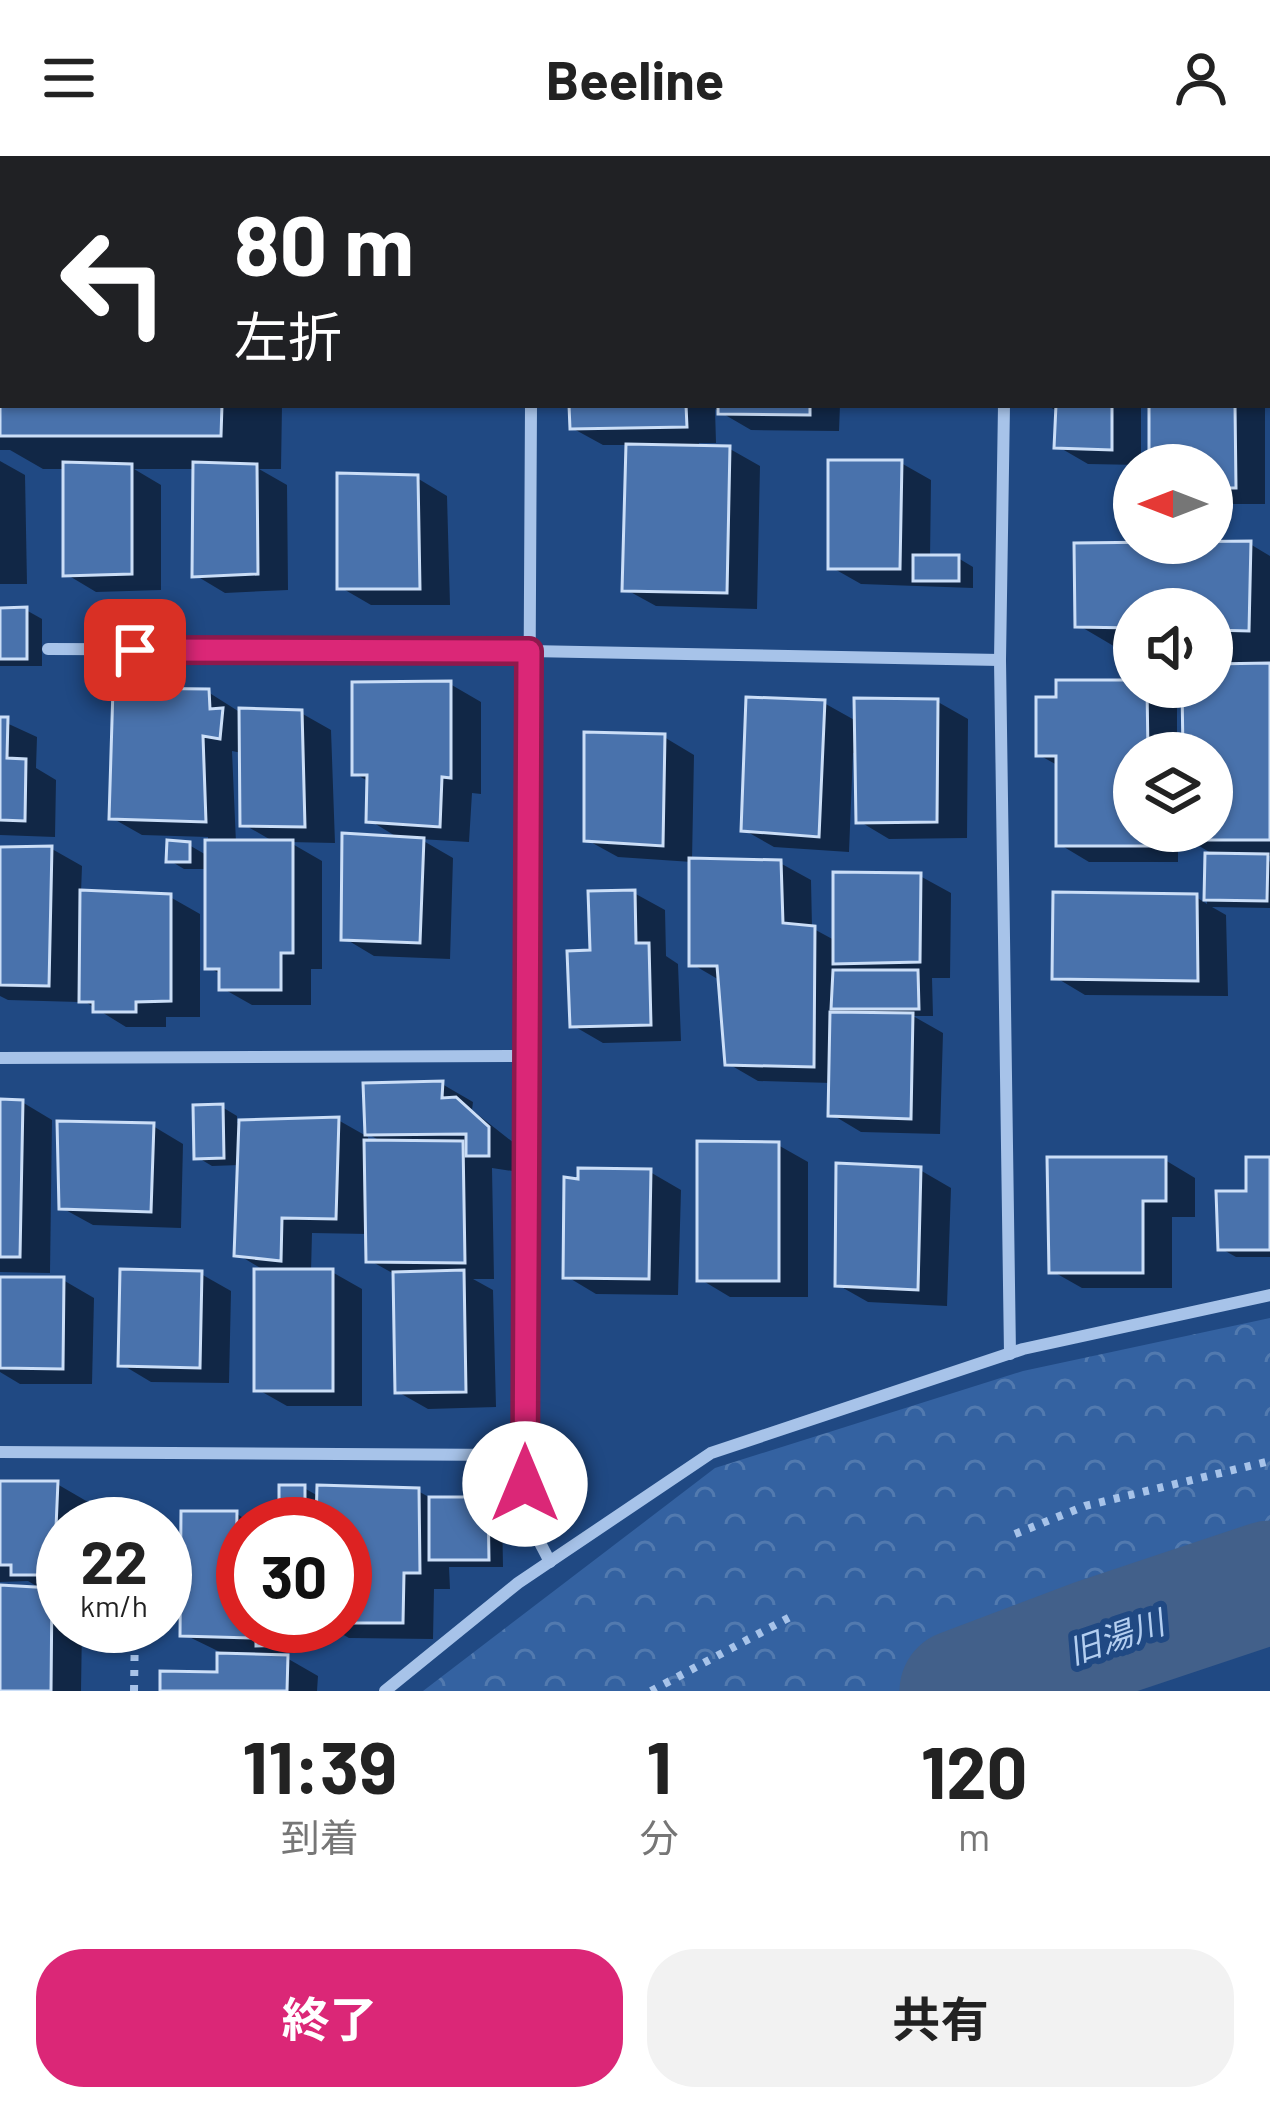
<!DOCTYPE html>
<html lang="ja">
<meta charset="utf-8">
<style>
:root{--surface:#fff;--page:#f2f2f2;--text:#222;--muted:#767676;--accent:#db2777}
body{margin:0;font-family:Barlow,"Noto Sans JP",sans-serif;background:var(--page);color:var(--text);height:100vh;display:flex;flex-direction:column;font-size:45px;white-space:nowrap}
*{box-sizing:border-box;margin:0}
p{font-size:39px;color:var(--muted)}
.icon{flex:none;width:66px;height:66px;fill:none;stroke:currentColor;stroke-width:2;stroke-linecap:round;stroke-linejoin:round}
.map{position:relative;height:1535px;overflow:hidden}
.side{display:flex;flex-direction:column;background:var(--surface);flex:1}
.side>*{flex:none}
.top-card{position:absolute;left:0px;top:0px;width:1272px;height:252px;box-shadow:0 3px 9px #0004;background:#202124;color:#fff;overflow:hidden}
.needle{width:78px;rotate:270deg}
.buttons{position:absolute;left:1113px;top:288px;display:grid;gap:24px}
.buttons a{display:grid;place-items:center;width:120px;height:120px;border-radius:50%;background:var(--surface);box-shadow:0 3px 9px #0004;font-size:60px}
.speed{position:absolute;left:36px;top:1341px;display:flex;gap:24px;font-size:60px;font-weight:700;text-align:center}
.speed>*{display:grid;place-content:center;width:156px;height:156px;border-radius:50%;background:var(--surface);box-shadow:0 3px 9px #0004;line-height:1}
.speed small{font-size:30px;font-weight:400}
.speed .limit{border:18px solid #d22;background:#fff;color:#111}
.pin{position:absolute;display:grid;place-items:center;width:102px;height:102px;color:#fff;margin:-51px;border-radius:24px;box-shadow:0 6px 18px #0006}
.me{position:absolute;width:132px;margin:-66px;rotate:0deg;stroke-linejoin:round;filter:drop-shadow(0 0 9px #0008)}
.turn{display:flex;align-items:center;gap:42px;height:252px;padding:0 36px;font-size:54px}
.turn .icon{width:156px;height:156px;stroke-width:2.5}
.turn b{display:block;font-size:84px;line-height:102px}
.eta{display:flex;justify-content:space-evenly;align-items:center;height:204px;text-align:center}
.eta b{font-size:72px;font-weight:700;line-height:84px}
.action{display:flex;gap:24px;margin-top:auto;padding:24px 36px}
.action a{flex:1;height:138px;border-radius:48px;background:var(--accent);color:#fff;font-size:48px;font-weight:700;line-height:138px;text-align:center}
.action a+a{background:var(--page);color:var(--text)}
header{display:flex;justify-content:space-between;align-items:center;height:156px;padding:0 36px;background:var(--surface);font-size:54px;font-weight:700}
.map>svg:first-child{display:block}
</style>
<header><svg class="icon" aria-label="menu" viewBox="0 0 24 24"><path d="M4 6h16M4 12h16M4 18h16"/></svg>Beeline<svg class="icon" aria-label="person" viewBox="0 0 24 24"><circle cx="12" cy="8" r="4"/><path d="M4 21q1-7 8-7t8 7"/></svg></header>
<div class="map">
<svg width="1270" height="1535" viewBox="0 0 1270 1535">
<defs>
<pattern id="park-crowns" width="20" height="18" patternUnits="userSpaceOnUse" patternTransform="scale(3)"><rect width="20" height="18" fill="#3462a1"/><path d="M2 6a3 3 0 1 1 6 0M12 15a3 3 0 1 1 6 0" fill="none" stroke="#527aaf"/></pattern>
</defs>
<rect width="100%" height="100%" fill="#204983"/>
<polygon fill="url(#park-crowns)" points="1270,1162 1270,1408 918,1535 423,1535 715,1312 1023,1215"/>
<g fill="#0007" fill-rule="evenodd">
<polygon points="0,0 41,3 3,3 0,121"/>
<polygon points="121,0 204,0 209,3 121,3"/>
<polygon points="329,0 441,0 446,3 329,3"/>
<polygon points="686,0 798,0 799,3 687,3"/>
<polygon points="855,0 1026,0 1023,3"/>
<polygon points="0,184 3,249 282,249 281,313 259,313 287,329 288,434 225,437 195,419 196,313 134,313 161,329 161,434 96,436 66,418 66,313 43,313 10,294 0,294"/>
<polygon points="572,249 840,249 839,275 751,274 715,253 716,287 699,287 699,292 730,293 760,310 757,453 656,450 625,433 629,289 603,289 572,272"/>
<polygon points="1047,249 1141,249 1141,309 1088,308 1057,290 1058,256"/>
<polygon points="1152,249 1265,249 1265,348 1212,348 1212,309 1152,309"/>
<polygon points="0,305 25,319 27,428 0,428"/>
<polygon points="901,307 931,324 930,402 958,402 973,411 973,432 861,428 831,411"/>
<polygon points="417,322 447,340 450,449 371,449 340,431"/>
<polygon points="1250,388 1270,400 1270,700 1265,700 1270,706 1270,752 1212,751 1226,759 1228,840 1085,839 1055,821 1196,741 1207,748 1208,700 1218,701 1187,683 1187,675 1212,675 1212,597 1186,597 1185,531 1212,531 1212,453 1134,453 1134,502 1078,469"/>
<polygon points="26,454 42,463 42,510 0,510 0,455"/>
<polygon points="1134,527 1134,531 1153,531 1177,545 1177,597 1134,597 1134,675 1178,675 1178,706 1089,706 1059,688 1059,610 1039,599 1059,544"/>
<polygon points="450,528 481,546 481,638 472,637 469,686 420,683 453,702 450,803 374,800 344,782 402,684 369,664 370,626 355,618"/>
<path d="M208,536L238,555L301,557L331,574L335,687L289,686L322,705V813H311V849H252L222,832V819L208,811V713H184L169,704L189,689L208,700V681L142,679L112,662ZM232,595L242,597L243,668L276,687H236Z"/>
<polygon points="938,546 968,563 967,682 889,683 859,665 858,597 853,597 849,696 774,691 744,674 824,547 858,566"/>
<polygon points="0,564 37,581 36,612 56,624 55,681 0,679"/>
<polygon points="664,581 694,599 692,705 780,707 811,724 812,772 836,785 920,720 951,737 950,822 932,822 933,860 913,860 943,877 940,978 861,976 831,958 832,927 758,925 727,907 721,825 692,808 692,706 618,701 587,684"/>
<polygon points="52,693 82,710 81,737 170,741 200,758 200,861 166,861 166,871 126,871 79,842 79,846 8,844 0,840 0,694"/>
<polygon points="634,737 665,754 666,800 678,808 681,885 603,887 572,869 593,797"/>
<path d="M442,928L473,946L472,954L519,991V1016L492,1012L494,1123H473L493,1134L496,1251L428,1253L398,1236L396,1119L369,1104V1078L312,1077L311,1116H332L362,1133V1250H287L257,1233L267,1116L237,1098L240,1009L212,1010L197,1001L222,951L237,960V967L338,964L368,981L366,930ZM368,978L384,987H368Z"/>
<polygon points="0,946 22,946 52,964 50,1117 0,1116"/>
<polygon points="153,970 183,988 181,1072 93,1069 62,1052"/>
<polygon points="778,989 808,1006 808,1141 730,1141 700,1123"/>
<polygon points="1165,1004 1195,1022 1195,1061 1172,1061 1172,1132 1082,1132 1052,1115"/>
<polygon points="1270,1004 1270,1101 1236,1101 1220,1092"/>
<polygon points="920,1014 951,1032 947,1150 868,1146 838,1129"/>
<polygon points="650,1016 681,1034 678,1139 596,1138 566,1120"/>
<polygon points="201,1118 231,1135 229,1227 151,1226 121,1208"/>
<polygon points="0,1124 63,1124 94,1142 92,1228 20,1228 0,1216"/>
<polygon points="0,1328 57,1328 88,1346 87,1368 63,1368 63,1434 50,1434 63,1442 63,1470 82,1470 81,1535 0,1535 0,1432 45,1435 28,1425 0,1426"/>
<polygon points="304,1332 320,1341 418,1335 434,1344 487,1344 502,1353 503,1411 449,1411 450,1433 434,1433 433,1483 349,1482 328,1470 345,1470 345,1368 282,1368"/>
<polygon points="237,1358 253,1368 243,1368 243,1470 306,1472 306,1496 278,1497 318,1520 317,1535 163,1535 220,1519 220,1496 183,1478"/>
</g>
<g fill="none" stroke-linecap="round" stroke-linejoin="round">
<polyline stroke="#42608a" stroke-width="123" points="961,1535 1096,1484 1270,1426"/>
</g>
<g fill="#4972ac" stroke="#cbdef7" stroke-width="3">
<polygon points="0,181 3,249 222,249 221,280 0,280"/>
<polygon points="569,249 686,249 687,271 570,273"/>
<polygon points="718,249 810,249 810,259 718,258"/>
<polygon points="1056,249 1112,249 1112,294 1054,292"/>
<polygon points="1149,249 1235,249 1236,332 1212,332 1212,309 1149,309"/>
<polygon points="626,288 730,290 727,437 622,435"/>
<polygon points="828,304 902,304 900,413 828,413"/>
<polygon points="63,306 132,308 132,418 63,420"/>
<polygon points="193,306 257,308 258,418 192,421"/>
<polygon points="337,317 418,319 420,433 337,433"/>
<polygon points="1251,385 1249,475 1212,474 1212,453 1134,453 1134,472 1075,471 1074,387"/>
<rect x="913" y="399" width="46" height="26"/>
<polygon points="27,451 27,503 0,503 0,452"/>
<polygon points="1270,507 1270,684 1184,684 1184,675 1212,675 1212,597 1183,597 1182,531 1212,531 1212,508"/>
<polygon points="1056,524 1134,524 1134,531 1147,531 1148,597 1134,597 1134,675 1148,675 1149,690 1056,690 1056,600 1036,600 1036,541 1056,541"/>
<polygon points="451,525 451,622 442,621 440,671 366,666 367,619 352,619 352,526"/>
<polygon points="113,532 209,533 210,553 223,552 220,583 203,580 206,666 109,663"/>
<polygon points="746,541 825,544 819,681 741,675"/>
<polygon points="854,542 938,543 937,666 856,667"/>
<polygon points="239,552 302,554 305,671 240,670"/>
<polygon points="0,561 8,561 7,602 26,603 25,665 0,664"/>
<polygon points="584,576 665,578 663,690 584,685"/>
<polygon points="342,677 424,682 420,787 341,784"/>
<polygon points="167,684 190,686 190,706 166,706"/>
<polygon points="205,684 293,684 293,797 281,797 281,834 219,834 219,813 205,813"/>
<polygon points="52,690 49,830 0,829 0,691"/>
<polygon points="1205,697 1268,698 1267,745 1204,744"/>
<polygon points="689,702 781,704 783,767 815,770 814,911 725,909 717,810 689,810"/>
<polygon points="833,716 921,717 920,806 833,808"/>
<polygon points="80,734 171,738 171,845 136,846 136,856 93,856 93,846 79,846"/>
<polygon points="635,734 636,787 649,787 651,869 570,871 567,795 590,794 588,735"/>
<polygon points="1053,736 1197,738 1198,825 1052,823"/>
<polygon points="833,814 918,814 919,853 831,853"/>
<polygon points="830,856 913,857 911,963 828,960"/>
<polygon points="443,925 442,942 456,941 489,971 489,1000 466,1000 466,978 365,979 363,927"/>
<polygon points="0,943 23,944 20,1101 0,1101"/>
<polygon points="223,948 224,1002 194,1003 193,949"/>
<polygon points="339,961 336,1063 282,1062 281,1105 234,1100 239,964"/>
<polygon points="57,965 154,967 151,1056 59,1053"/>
<polygon points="364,984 463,985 465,1107 366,1106"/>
<polygon points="697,985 779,986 779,1125 697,1125"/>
<polygon points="1047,1001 1166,1001 1166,1045 1143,1045 1143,1117 1049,1117"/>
<polygon points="1246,1001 1270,1001 1270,1094 1218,1094 1216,1035 1246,1035"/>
<polygon points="836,1007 921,1011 918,1134 835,1130"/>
<polygon points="578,1012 651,1013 649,1123 563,1122 564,1021 578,1023"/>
<polygon points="120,1113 202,1115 200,1212 118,1210"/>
<rect x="254" y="1113" width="79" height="122"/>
<polygon points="464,1114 466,1236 395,1237 393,1116"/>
<polygon points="0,1121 64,1121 63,1213 0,1212"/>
<polygon points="0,1325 58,1325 54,1419 11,1419 11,1409 0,1409"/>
<rect x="279" y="1329" width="26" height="39"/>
<polygon points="317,1329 419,1332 420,1417 404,1417 403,1467 345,1467 345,1368 316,1368"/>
<polygon points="429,1341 488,1341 489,1404 429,1404"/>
<polygon points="181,1355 237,1355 236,1432 243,1433 243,1470 252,1470 251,1482 180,1480"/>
<polygon points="0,1429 52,1432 51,1535 0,1535"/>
<polygon points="256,1470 291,1470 291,1489 256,1490"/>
<polygon points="217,1497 288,1499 287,1535 160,1535 160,1515 217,1516"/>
</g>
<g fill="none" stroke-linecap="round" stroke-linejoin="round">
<g stroke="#a7c3e9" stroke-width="8" stroke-dasharray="6 9" stroke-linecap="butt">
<polyline points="136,1368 136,1340"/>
<polyline points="1015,1378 1085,1350 1270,1305"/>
<polyline points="134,1535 135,1470"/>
<polyline points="651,1535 792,1460"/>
</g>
<g stroke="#a7c3e9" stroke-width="12">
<polyline points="532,3 532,0"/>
<polyline points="1060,3 1063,0"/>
<polyline points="1269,56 1270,56"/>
<polyline points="531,249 525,1358 550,1406"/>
<polyline points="1004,249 1000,504 1010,1198"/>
<polyline points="48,493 529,495 1000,504"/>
<polyline points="0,902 527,900"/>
<polyline points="0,1296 525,1299"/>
<polyline points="385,1535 518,1427 711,1297 1023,1193 1270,1139"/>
</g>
</g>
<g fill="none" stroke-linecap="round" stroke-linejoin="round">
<g stroke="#8e194d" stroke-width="30">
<polyline id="route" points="135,494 529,495 525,1328"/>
</g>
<use href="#route" stroke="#db2777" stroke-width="21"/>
</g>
<g text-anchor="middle" stroke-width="12" stroke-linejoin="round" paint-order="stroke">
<g font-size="33" font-style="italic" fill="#b3cef0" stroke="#204983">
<text transform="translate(1116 1481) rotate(-19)" y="12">旧湯川</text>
</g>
</g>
</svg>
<div class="buttons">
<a><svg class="needle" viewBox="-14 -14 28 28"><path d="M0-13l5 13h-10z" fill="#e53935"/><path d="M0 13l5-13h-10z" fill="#767676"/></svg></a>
<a><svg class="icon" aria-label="sound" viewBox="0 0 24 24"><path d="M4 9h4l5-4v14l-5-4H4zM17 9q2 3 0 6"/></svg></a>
<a><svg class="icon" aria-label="layers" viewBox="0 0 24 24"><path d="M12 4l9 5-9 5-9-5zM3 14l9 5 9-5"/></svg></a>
</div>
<div class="speed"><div>22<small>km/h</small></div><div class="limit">30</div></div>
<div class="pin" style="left:135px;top:494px;background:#d93025"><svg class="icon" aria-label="arrive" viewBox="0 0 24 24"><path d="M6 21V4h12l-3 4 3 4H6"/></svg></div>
<svg class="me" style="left:525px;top:1328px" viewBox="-20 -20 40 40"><circle r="19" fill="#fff"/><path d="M0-13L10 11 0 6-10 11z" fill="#db2777"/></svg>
<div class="top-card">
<div class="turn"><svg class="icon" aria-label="left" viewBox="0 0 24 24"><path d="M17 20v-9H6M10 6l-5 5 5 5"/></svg><div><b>80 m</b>左折</div></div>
</div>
</div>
<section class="side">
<div class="eta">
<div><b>11:39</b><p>到着</p></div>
<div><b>1</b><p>分</p></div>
<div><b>120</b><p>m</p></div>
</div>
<div class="action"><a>終了</a><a>共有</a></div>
</section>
